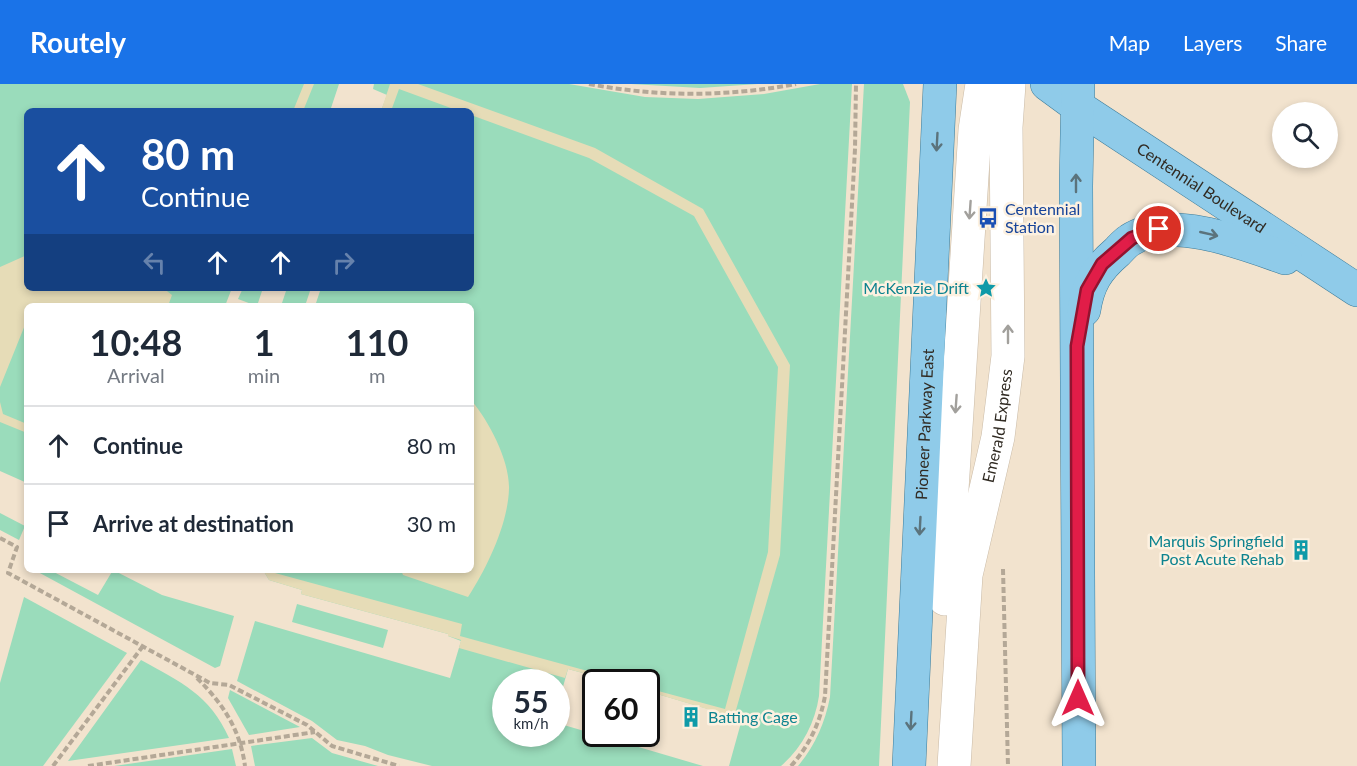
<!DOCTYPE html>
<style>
:root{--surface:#fff;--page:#f2f2f3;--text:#1f2937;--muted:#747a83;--line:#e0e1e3;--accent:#1a73e8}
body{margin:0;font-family:Lato,sans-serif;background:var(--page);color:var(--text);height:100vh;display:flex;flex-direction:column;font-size:22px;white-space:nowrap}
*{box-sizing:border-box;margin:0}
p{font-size:20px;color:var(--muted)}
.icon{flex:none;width:33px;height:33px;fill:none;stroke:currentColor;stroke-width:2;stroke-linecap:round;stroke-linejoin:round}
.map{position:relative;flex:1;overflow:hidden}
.details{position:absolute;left:24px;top:219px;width:450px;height:270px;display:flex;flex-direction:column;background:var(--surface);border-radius:9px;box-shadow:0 3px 9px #0003}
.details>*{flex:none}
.top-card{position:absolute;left:24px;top:24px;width:450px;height:183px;border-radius:9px;box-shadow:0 3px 9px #0003;background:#1a4fa0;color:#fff;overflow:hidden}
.controls{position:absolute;left:1272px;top:18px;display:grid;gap:12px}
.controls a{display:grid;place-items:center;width:66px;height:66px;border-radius:50%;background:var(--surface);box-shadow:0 3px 9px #0003;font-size:30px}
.speed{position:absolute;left:492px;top:585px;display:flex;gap:12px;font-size:30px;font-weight:700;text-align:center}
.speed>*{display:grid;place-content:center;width:78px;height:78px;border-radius:50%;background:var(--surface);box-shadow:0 3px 9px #0003;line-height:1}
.speed small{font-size:15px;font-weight:400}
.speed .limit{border:3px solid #111;border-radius:9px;background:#fff;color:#111}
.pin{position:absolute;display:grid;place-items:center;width:51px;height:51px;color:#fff;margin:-26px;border:3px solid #fff;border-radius:50%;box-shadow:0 2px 6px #0007}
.me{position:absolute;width:66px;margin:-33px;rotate:0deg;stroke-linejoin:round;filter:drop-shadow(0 0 4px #0008)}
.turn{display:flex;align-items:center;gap:21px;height:126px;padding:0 18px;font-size:27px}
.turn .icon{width:78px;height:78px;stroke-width:2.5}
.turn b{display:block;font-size:42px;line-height:51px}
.lanes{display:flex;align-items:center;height:57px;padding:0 18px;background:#0003;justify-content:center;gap:30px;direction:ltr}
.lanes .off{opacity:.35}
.eta{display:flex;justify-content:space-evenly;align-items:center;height:102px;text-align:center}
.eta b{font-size:36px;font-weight:700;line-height:42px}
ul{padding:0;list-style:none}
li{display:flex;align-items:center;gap:18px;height:78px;padding:0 18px;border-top:2px solid var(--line)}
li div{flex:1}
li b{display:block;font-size:22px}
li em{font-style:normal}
header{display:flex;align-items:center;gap:36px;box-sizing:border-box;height:84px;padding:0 30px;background:var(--accent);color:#fff}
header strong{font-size:28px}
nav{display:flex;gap:33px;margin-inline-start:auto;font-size:21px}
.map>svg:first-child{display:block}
</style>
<header>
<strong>Routely</strong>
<nav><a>Map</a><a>Layers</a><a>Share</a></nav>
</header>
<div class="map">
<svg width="1357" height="682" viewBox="0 0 1357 682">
<rect width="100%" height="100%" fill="#f2e3ce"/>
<g fill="#9adcbb">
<polygon points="0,0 339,0 330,27 27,27 27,204 232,204 225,222 27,222 27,399 0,387"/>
<path d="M374,0H569L645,13L698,15L764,10L820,0H852L819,612C815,639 802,664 781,682H729L742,635L647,607L646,598H616L568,585L557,624L556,598H506V650H556L557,639L703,682H432L388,671L365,662L337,656L312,637L237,597L255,537L450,594L461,557L448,552V550L301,510L302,506L269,496L263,486H471V222H315L321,204H471V27H381L387,11L373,5Z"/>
<polygon points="631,0 758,0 700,4"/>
<path d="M864,0H903L910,18L879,682H798C815,662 825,639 830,613Z"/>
<polygon points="243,204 263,204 257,222 238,215"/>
<polygon points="287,204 311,204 305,222 281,222"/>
<polygon points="0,429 25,442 19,456 0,446"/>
<polygon points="39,486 50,486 98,511 113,486 162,511 234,532 220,582 215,584 38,488"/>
<polygon points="24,513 127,569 43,682 0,682 0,599"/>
<polygon points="297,520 388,546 383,564 292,538"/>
<path d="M141,576C181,598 210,611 229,654L68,677Z"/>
<polygon points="230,606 300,643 249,651 228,614"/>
<polygon points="312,654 332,669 378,682 255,682 251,662"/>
<polygon points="232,665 236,682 114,682"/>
</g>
<g fill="#e6dcb7">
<polygon points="304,0 314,0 303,27 293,27"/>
<polygon points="390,0 418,0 595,64 703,125 790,281 780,471 734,633 647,607 647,604 725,625 768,468 778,283 694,132 589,74 471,31 471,27 459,27 399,5 391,27 381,27"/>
<polygon points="27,171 27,204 163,204 172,211 168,222 27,222 27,236 0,303 0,183"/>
<path d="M471,316C489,337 510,377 509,405C508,440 487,484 468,513L403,491L401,486H471Z"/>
<polygon points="0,318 3,330 27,340 27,349 0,338"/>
<polygon points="263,486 273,486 275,489 462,540 460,552 628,598 616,598 568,585 565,594 459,564 461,556 448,552 448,550 301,510 302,506 269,496"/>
</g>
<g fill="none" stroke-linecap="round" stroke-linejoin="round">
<g stroke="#c9baa6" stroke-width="34">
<g id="minor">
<polyline points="945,515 975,46 982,0"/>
<path id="s1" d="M954,682L966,491L998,353L1008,272L1006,43L1009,0"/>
</g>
</g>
<g stroke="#3d7c9a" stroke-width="34">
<g id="major">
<path id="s2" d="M1047,0L1077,22L1357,206"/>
<polyline points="1078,0 1076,102 1079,682"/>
<path d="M1084,226C1088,200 1097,185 1117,168C1121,164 1125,159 1130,156C1169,130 1246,160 1285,174"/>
<path id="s3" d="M909,682L940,0"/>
</g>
</g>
<g stroke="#b4a897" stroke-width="4" stroke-dasharray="6 3" stroke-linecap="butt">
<path d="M589,0C657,13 727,13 796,0"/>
<polyline points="0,454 17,463 8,489 210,599 229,601 307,641 332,662 399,682"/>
<polyline points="1003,485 1008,682"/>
<path d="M197,594C223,620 240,645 245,682"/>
<polyline points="53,682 143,562"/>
<polyline points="88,682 315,648"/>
<path d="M791,682C809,662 820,639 825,612L855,65L856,0"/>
</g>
<use href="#minor" stroke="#fff" stroke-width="33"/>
<use href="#major" stroke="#8fcbe9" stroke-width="33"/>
</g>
<defs><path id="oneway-shaft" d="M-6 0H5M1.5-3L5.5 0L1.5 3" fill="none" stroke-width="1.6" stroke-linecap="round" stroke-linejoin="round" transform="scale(1.5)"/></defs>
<g stroke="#5b737c">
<use href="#oneway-shaft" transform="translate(937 58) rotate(93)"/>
<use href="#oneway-shaft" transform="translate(1076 99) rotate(-90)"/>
<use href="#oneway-shaft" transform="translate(1209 150) rotate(13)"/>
<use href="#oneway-shaft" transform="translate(920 442) rotate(93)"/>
<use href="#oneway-shaft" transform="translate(911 637) rotate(93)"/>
</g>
<g stroke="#a2a09c">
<use href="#oneway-shaft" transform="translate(970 126) rotate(94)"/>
<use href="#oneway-shaft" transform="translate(1008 250) rotate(-90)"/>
<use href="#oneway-shaft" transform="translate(956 320) rotate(94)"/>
</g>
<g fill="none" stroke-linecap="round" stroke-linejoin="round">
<g stroke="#92132f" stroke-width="15">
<polyline id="route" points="1078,614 1077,262 1087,206 1102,180 1132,154 1159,145"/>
</g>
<use href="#route" stroke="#e11d48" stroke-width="10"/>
</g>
<defs>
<g id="bus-bare" transform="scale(1.62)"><path d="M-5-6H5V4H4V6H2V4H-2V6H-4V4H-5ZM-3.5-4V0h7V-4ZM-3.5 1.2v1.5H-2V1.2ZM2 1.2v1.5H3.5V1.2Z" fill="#1a4fb4" stroke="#fdf1e0" stroke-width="2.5" paint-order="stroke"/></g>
<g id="sight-bare" transform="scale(1.62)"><path d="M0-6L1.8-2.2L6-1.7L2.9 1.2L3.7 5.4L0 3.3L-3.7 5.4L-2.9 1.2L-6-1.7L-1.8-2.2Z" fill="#0f9aa8" stroke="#fdf1e0" stroke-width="2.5" paint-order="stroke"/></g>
<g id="building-bare" transform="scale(1.62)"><path d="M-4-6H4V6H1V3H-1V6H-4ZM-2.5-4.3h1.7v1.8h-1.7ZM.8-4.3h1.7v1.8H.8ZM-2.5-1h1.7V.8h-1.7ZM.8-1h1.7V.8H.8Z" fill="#0f9aa8" stroke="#fdf1e0" stroke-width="2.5" paint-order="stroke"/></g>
</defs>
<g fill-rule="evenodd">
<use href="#bus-bare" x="988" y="134"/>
<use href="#sight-bare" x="986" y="204"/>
<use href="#building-bare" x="1301" y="466"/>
<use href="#building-bare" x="691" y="633"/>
</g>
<g text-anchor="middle" stroke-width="5" stroke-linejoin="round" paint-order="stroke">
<g font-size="16" fill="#312b23" stroke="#fdf1e0">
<text dy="6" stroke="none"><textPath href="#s2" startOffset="186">Centennial Boulevard</textPath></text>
<text dy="6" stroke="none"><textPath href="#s3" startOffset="342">Pioneer Parkway East</textPath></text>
<text dy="6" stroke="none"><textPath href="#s1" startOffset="344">Emerald Express</textPath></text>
</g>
<g font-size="16" fill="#164399" stroke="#fdf1e0" text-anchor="start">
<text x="1005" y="131">Centennial<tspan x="1005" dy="18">Station</tspan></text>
</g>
<g font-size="16" fill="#0d838f" stroke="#fdf1e0" text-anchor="end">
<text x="969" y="210">McKenzie Drift</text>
<text x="1284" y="463">Marquis Springfield<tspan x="1284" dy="18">Post Acute Rehab</tspan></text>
<text x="708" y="639" text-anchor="start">Batting Cage</text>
</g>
</g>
</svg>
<div class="controls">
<a><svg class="icon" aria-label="search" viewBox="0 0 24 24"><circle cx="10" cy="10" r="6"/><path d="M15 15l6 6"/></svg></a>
</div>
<div class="speed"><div>55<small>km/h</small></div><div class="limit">60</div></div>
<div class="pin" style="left:1159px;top:145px;background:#d93025"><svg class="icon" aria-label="arrive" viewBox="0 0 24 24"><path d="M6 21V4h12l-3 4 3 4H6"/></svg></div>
<svg class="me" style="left:1078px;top:614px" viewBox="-20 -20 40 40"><path d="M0-17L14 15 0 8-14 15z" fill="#e11d48" stroke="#fff" stroke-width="4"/></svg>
<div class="top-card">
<div class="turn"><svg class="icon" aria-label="ahead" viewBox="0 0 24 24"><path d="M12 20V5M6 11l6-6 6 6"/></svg><div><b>80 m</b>Continue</div></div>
<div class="lanes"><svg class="icon off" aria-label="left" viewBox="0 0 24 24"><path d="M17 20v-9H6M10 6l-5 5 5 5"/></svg><svg class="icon" aria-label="ahead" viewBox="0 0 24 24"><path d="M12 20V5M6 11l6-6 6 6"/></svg><svg class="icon" aria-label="ahead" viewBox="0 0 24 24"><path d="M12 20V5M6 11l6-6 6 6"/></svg><svg class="icon off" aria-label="right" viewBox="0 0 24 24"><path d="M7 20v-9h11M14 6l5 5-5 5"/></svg></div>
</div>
<section class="details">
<div class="eta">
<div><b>10:48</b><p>Arrival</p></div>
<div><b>1</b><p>min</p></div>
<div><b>110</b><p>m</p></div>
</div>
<ul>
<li><svg class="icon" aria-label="ahead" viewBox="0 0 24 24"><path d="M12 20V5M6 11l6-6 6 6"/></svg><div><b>Continue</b></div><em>80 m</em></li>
<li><svg class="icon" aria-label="arrive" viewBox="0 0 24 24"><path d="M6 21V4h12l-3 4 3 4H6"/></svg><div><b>Arrive at destination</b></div><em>30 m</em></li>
</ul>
</section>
</div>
